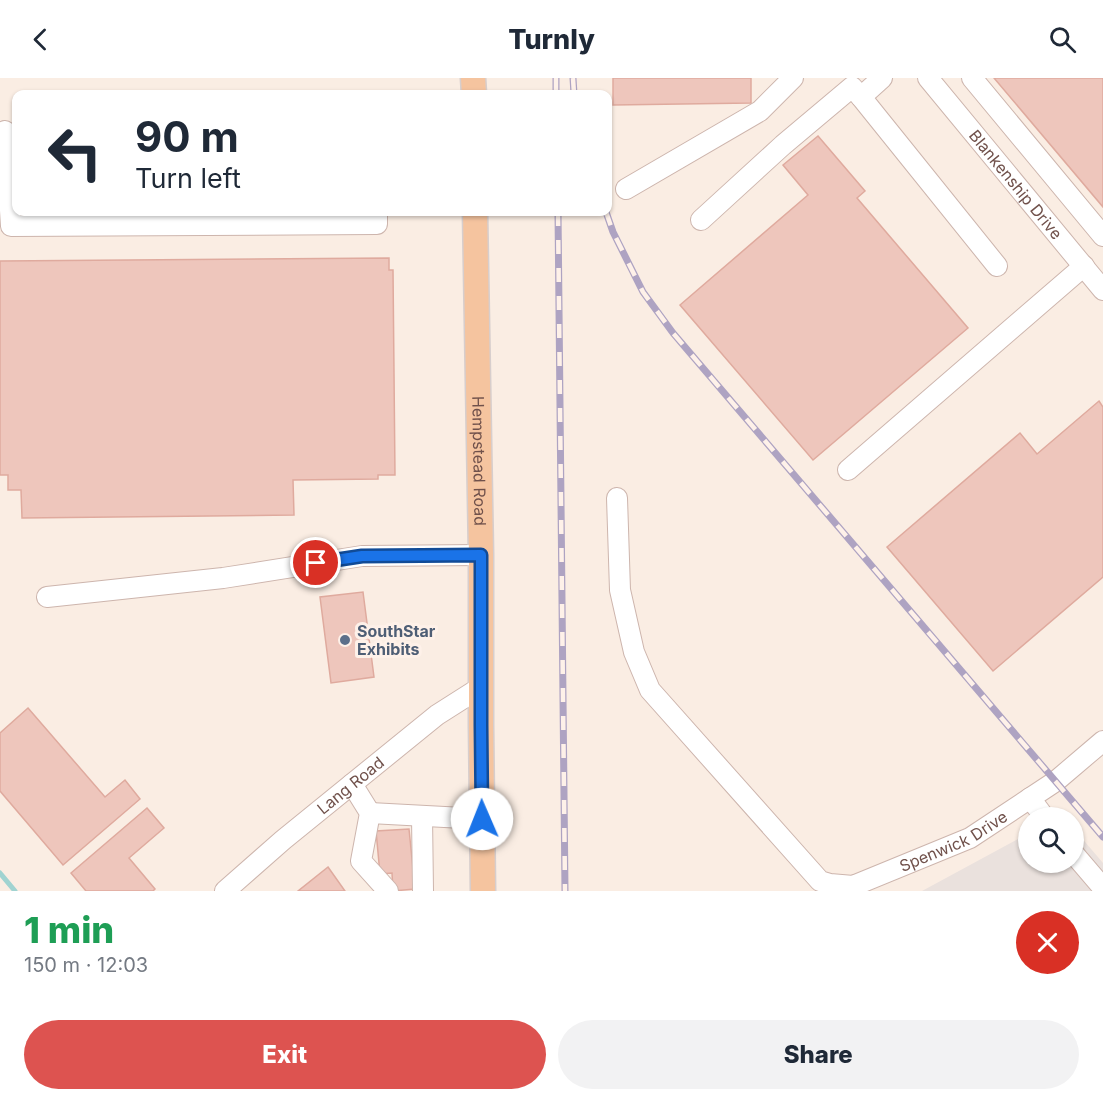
<!DOCTYPE html>
<meta charset="utf-8">
<style>
:root{--surface:#fff;--page:#f2f2f3;--text:#1f2937;--muted:#747a83;--accent:#dd5350}
body{margin:0;font-family:Inter,sans-serif;background:var(--page);color:var(--text);height:100vh;display:flex;flex-direction:column;font-size:22px;white-space:nowrap}
*{box-sizing:border-box;margin:0}
p{font-size:20px;color:var(--muted)}
.icon{flex:none;width:33px;height:33px;fill:none;stroke:currentColor;stroke-width:2;stroke-linecap:round;stroke-linejoin:round}
.map{position:relative;height:813px;overflow:hidden}
.panel{display:flex;flex-direction:column;background:var(--surface);flex:1}
.panel>*{flex:none}
.top-card{position:absolute;left:12px;top:12px;width:600px;height:126px;border-radius:12px;box-shadow:0 2px 4px #0004;background:#fff;color:var(--text);overflow:hidden}
.fabs{position:absolute;left:1018px;top:729px;display:grid;gap:12px}
.fabs a{display:grid;place-items:center;width:66px;height:66px;border-radius:50%;background:var(--surface);box-shadow:0 2px 4px #0004;font-size:30px}
.pin{position:absolute;display:grid;place-items:center;width:51px;height:51px;color:#fff;margin:-26px;border:3px solid #fff;border-radius:50%;box-shadow:0 2px 6px #0007}
.me{position:absolute;width:66px;margin:-33px;rotate:359deg;stroke-linejoin:round;filter:drop-shadow(0 0 4px #0008)}
.turn{display:flex;align-items:center;gap:21px;height:126px;padding:0 24px;font-size:27px}
.turn .icon{width:78px;height:78px;stroke-width:2.5}
.turn b{display:block;font-size:42px;line-height:51px}
.round{display:grid;place-items:center;flex:none;width:63px;height:63px;border-radius:32px;background:var(--page)}
.summary{display:flex;align-items:center;justify-content:space-between;height:102px;padding:0 24px}
h1{font-size:36px;font-weight:800;line-height:45px;color:#1e9e55}
.cta{display:flex;gap:12px;margin-top:auto;padding:12px 24px}
.cta a{flex:1;height:69px;border-radius:36px;background:var(--accent);color:#fff;font-size:24px;font-weight:800;line-height:69px;text-align:center}
.cta a+a{background:var(--page);color:var(--text)}
header{display:flex;justify-content:space-between;align-items:center;height:78px;padding:0 24px;background:var(--surface);font-size:27px;font-weight:800}
.map>svg:first-child{display:block}
</style>
<header><svg class="icon" aria-label="back" viewBox="0 0 24 24"><path d="M15 5l-7 7 7 7"/></svg>Turnly<svg class="icon" aria-label="search" viewBox="0 0 24 24"><circle cx="10" cy="10" r="6"/><path d="M15 15l6 6"/></svg></header>
<div class="map">
<svg width="1103" height="813" viewBox="0 0 1103 813">
<rect width="100%" height="100%" fill="#faede3"/>
<polygon fill="#eae1dd" points="1074,751 1103,785 1103,813 922,813 1029,755 1029,784 1074,784"/>
<g fill="none" stroke-linecap="round" stroke-linejoin="round">
<polyline stroke="#a0d3d1" stroke-width="5" points="0,795 15,813"/>
</g>
<g fill="#eec6bc" stroke="#dfaa9e" stroke-width="1.5">
<polygon points="613,0 751,0 751,25 613,27"/>
<polygon points="994,0 1103,0 1103,129"/>
<polygon points="818,58 865,113 857,120 968,250 813,382 680,227 808,117 783,87"/>
<polygon points="389,180 389,192 393,192 395,397 378,397 378,401 293,402 294,437 22,440 21,412 8,412 8,397 0,397 0,183"/>
<polygon points="1099,323 1103,329 1103,499 993,593 887,469 1020,355 1037,376"/>
<polygon points="363,514 374,599 331,605 320,519"/>
<polygon points="28,630 105,719 125,702 140,721 63,787 0,713 0,655"/>
<polygon points="147,730 164,750 129,780 155,811 153,813 86,813 71,795"/>
<polygon points="409,751 415,811 393,813 392,795 380,796 376,753"/>
<polygon points="328,789 345,813 298,813"/>
</g>
<g fill="none" stroke-linecap="round" stroke-linejoin="round">
<g stroke="#cdb5ad" stroke-width="22">
<g id="minor">
<polyline points="882,0 861,19 997,188"/>
<path id="s1" d="M928,0L1103,212"/>
<polyline points="972,0 1103,158"/>
<polyline points="5,53 11,148 377,146 377,134"/>
<polyline points="626,111 760,33 793,0"/>
<polyline points="701,142 783,67 852,9 861,19"/>
<polyline points="848,392 1084,188"/>
<path id="s2" d="M617,420L620,512L634,574L650,612L820,803L830,806L853,808L970,760L1056,703L1103,663"/>
<polyline points="47,519 223,500 362,478 481,477"/>
<polyline points="352,706 370,735 361,783 388,813"/>
<polyline points="1030,720 1045,740"/>
<polyline points="370,735 482,741"/>
<polyline points="422,738 423,813"/>
<polyline points="1074,776 1103,810"/>
<path id="s3" d="M225,813L283,762L437,637L481,609"/>
</g>
</g>
<g stroke="#d7cecd" stroke-width="27">
<g id="major">
<polyline points="473,0 474,16"/>
<path id="s4" d="M475,134L481,477V647L483,813"/>
</g>
</g>
<use href="#minor" stroke="#fff" stroke-width="20"/>
<use href="#major" stroke="#f5c49f" stroke-width="24"/>
<g stroke="#aea3c2" stroke-width="7">
<g id="rail">
<polyline points="556,0 556,16"/>
<polyline points="573,0 574,16"/>
<polyline points="558,134 565,813"/>
<polyline points="606,134 613,154 643,214 673,255 1103,759"/>
</g>
</g>
<use href="#rail" stroke="#fef1e9" stroke-width="4.5" stroke-dasharray="14" stroke-linecap="butt"/>
</g>
<g fill="none" stroke-linecap="round" stroke-linejoin="round">
<g stroke="#114b97" stroke-width="15">
<polyline id="route" points="316,485 362,478 481,477 481,647 482,741"/>
</g>
<use href="#route" stroke="#1a73e8" stroke-width="10"/>
</g>
<circle fill="#5c6f8a" stroke="#fef1e9" stroke-width="2" cx="345" cy="562" r="6"/>
<g text-anchor="middle" stroke-width="6" stroke-linejoin="round" paint-order="stroke">
<g font-size="16" fill="#70514b" stroke="#fef1e9">
<text dy="6" stroke="none"><textPath href="#s1" startOffset="138">Blankenship Drive</textPath></text>
<text dy="6" stroke="none"><textPath href="#s4" startOffset="249">Hempstead Road</textPath></text>
<text dy="6" stroke="none"><textPath href="#s3" startOffset="164">Lang Road</textPath></text>
<text dy="6" stroke="none"><textPath href="#s2" startOffset="596">Spenwick Drive</textPath></text>
</g>
<g font-size="16" font-weight="bold" fill="#4e5e75" stroke="#fef1e9" text-anchor="start">
<text x="357" y="559">SouthStar<tspan x="357" dy="18">Exhibits</tspan></text>
</g>
</g>
</svg>
<div class="fabs">
<a><svg class="icon" aria-label="search" viewBox="0 0 24 24"><circle cx="10" cy="10" r="6"/><path d="M15 15l6 6"/></svg></a>
</div>
<div class="pin" style="left:316px;top:485px;background:#d93025"><svg class="icon" aria-label="arrive" viewBox="0 0 24 24"><path d="M6 21V4h12l-3 4 3 4H6"/></svg></div>
<svg class="me" style="left:482px;top:741px" viewBox="-20 -20 40 40"><circle r="19" fill="#fff"/><path d="M0-13L10 11 0 6-10 11z" fill="#1a73e8"/></svg>
<div class="top-card">
<div class="turn"><svg class="icon" aria-label="left" viewBox="0 0 24 24"><path d="M17 20v-9H6M10 6l-5 5 5 5"/></svg><div><b>90 m</b>Turn left</div></div>
</div>
</div>
<section class="panel">
<div class="summary"><div><h1>1 min</h1><p>150 m · 12:03</p></div><a class="round" style="background:#d93025;color:#fff"><svg class="icon" aria-label="close" viewBox="0 0 24 24"><path d="M6 6l12 12M18 6L6 18"/></svg></a></div>
<div class="cta"><a>Exit</a><a>Share</a></div>
</section>
